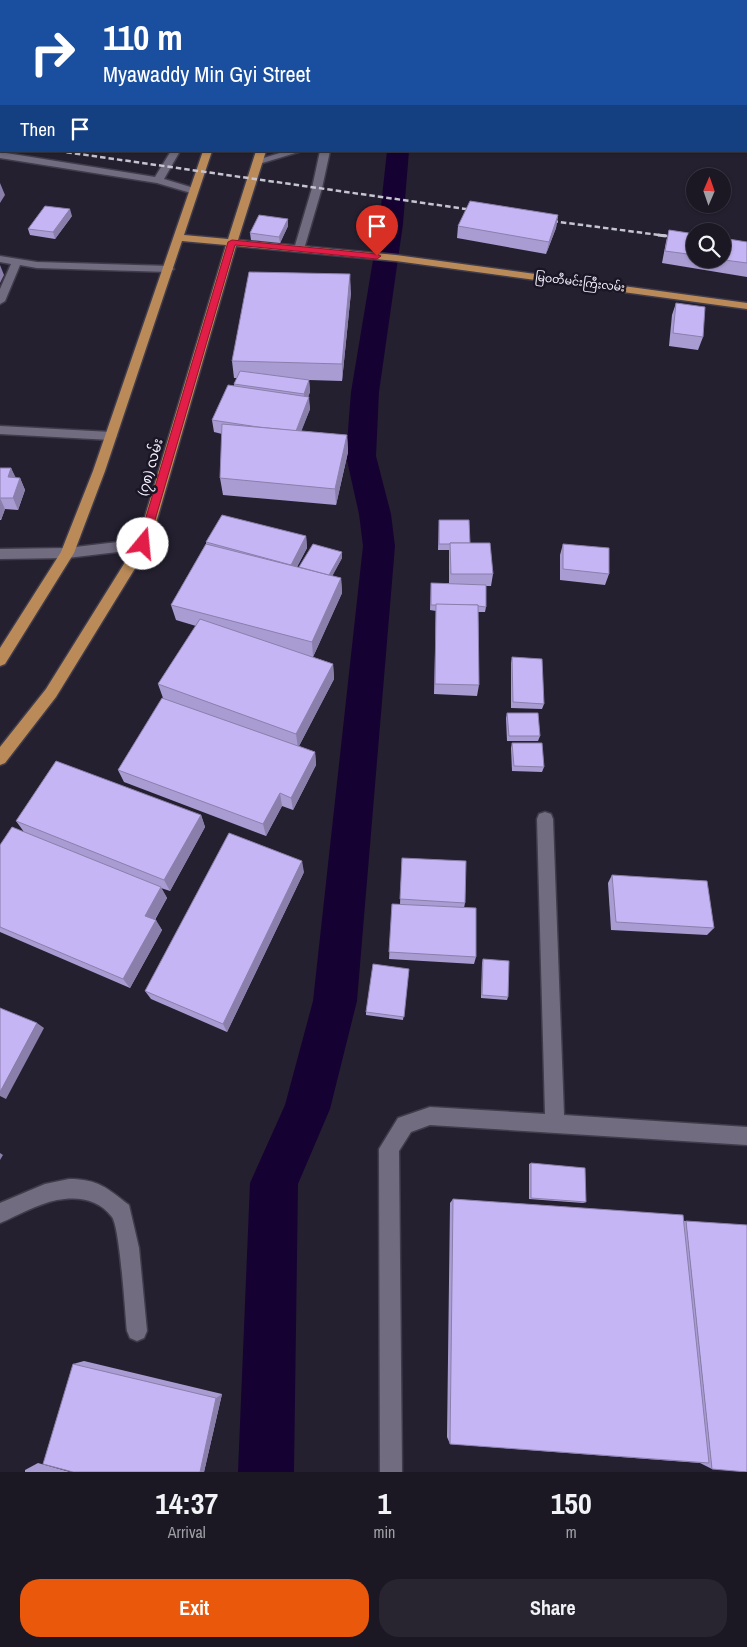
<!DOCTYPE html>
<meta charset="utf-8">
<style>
:root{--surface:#1b1824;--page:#282531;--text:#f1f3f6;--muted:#a0a0a6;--line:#393741;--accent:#ea580c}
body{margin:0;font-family:"Archivo Narrow","Noto Sans Myanmar",sans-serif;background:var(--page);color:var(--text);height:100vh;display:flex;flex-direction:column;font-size:19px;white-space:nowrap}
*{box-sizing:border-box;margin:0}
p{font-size:16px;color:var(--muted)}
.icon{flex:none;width:28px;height:28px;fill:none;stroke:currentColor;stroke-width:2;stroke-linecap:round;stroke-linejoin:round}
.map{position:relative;height:1472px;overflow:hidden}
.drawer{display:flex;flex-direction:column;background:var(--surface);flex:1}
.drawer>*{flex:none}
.hud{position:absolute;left:0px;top:0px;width:748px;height:152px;box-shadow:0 1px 4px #0004,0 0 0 1px var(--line);background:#1a4fa0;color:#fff;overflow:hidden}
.needle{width:32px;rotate:2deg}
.fabs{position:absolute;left:686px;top:168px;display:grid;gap:10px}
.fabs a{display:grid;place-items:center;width:45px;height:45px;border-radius:50%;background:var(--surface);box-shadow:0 1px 4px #0004,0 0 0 1px var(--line);font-size:25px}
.pin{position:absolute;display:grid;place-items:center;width:42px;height:42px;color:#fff;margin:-51px -21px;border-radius:50% 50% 50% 0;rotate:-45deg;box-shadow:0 0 5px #0007}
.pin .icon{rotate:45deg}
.me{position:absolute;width:55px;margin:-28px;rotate:17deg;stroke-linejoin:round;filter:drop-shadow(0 0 4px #0008)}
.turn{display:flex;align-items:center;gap:18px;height:105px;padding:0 20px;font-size:22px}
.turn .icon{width:65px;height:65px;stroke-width:2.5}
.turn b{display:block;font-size:35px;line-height:42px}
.then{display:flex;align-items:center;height:48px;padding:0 20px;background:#0003;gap:10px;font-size:19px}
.eta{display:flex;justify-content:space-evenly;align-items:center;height:85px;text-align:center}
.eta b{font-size:30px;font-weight:800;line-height:35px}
.action{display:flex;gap:10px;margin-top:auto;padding:10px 20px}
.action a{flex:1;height:58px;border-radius:20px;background:var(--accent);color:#fff;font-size:20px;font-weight:800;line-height:58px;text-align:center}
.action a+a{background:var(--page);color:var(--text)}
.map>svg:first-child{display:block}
</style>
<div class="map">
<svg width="747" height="1472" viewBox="0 0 747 1472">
<rect width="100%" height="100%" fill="#242030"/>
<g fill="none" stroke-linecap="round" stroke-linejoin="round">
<g fill="#160232" fill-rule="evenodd">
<polygon points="402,0 422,0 422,1 403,1"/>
<polygon points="387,151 409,151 403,224 379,392 376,456 391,514 395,546 357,1001 330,1109 298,1184 294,1472 238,1472 250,1183 285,1105 313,1001 363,546 359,514 346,456 351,392 379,224"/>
</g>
<polygon fill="#767280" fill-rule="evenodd" points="550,0 675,0 550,1"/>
<g stroke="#403c4b" stroke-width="3">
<g id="minor">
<rect x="235" y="0" width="8" height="1"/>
<polygon points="171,151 180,151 164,179 197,189 197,193 191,193 157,183 0,158 0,152 155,177"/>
<polygon points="286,151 302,151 259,164 254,161"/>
<polygon points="320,151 330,151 322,188 304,249 299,252 294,249 312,188"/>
<polygon points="0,256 37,262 169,266 174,269 169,272 37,268 20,265 5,301 0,304 0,289 11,264 0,262"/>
<polygon points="0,426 111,432 117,436 111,440 0,434"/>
<polygon points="143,539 148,541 150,544 148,547 143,549 67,558 0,559 0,549 67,548"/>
<polygon points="545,812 551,814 553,819 564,1115 747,1127 747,1145 430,1125 411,1132 399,1151 402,1472 380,1472 379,1149 398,1118 430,1107 545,1114 537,819 539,814"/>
<path d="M69,1179C98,1179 107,1188 129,1205L139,1248L147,1331L144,1338L137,1341L130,1338L127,1331C125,1312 120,1228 112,1217C99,1199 77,1196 57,1200C37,1204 19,1215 0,1223V1203L45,1184Z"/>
</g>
</g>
<g stroke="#403c4b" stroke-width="3">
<g id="major">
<rect x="292" y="0" width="8" height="1"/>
<polygon points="203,151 212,151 184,235 228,239 256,151 266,151 238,240 396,255 747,303 747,309 396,261 236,246 150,544 56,697 5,763 0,765 0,747 46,689 137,543 226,245 182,241 105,471 74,553 5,664 0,666 0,648 61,552 93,471"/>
</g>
</g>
<use href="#minor" fill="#716c80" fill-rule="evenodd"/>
<use href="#major" fill="#ba8b58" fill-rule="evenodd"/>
<g stroke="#c7c4d1" stroke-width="2.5" stroke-dasharray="5.5 3" stroke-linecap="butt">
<polyline points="58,151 480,211"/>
<polyline points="544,220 667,236"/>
</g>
<polyline stroke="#c7c4d1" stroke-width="3" stroke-dasharray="8 4" stroke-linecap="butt" points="658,235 695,240"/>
</g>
<g fill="#a99cd2">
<rect x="0" y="5" width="1" height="38"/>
<polygon points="0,57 1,58 1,90 0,90"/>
<polygon points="558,215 556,228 546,254 457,238 458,226"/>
<polygon points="72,216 55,239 30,235 28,229"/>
<polygon points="288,226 280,243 251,240 250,233"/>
<polygon points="669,230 695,234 695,259 722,259 747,242 747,277 662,263 666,242"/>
<polygon points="351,292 342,381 309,380 310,392 308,396 310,409 301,431 347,435 348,452 336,505 223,495 220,478 222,434 214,432 212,420 234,386 234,384 237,378 234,378 232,361"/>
<polygon points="676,303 703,337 698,350 669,346 672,315"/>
<polygon points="0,468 11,468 15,478 20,478 25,490 18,510 5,509 1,520 0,520"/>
<polygon points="439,520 470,543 493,574 491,586 486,586 486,607 485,612 478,612 479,685 477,696 434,694 436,611 430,610 431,583 449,583 449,550 438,550"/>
<polygon points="306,536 307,548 297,567 299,567 342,558 332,576 341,578 342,593 313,657 333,664 334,679 299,746 315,752 316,765 293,810 282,806 266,836 124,782 118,770 163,698 158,684 196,626 176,620 171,605 206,544 206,542"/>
<polygon points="563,544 609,574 605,585 560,580 560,555"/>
<polygon points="512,657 544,704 542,709 511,708 511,663"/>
<polygon points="507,713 540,736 538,741 507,741 506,718"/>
<polygon points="512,743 544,767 542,772 512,771 511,748"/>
<polygon points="201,815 205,827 170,891 161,888 167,898 155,920 162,930 130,988 0,932 0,845 24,832 16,821"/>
<polygon points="402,858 465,903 464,908 476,957 474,964 389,959 392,904 400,904"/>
<polygon points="304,872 227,1032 151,999 145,991"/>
<polygon points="612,875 714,928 707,935 611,930 608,883"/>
<polygon points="483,959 508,997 507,1000 481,998 482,963"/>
<polygon points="409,969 403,1020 366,1015 366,1012"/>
<polygon points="531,1163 586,1202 583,1203 529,1199 529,1164"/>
<polygon points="453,1199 686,1221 712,1469 700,1463 450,1444 447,1437 450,1203"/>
<polygon points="84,1361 222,1394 204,1472 73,1472 73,1364"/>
<polygon points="38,1463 70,1472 25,1472 25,1470"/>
</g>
<g fill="#8a7fab">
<polygon points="0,183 5,195 0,203"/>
<polygon points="70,209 72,216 55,239 53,232"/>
<polygon points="558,215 556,228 546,254 549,242"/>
<polygon points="288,219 288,226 280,243 279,237"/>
<polygon points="0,265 4,275 0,283"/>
<polygon points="350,274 351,292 342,381 342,364"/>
<polygon points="309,380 310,392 305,406 304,394"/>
<polygon points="309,397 310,409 296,445 295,433"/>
<polygon points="347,435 348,452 336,505 335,489"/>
<polygon points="11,468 17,480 8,477"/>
<polygon points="20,478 25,490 18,510 13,498"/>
<polygon points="0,498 5,509 1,520 0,518"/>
<polygon points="306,536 307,548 292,576 291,565"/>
<polygon points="342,552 342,558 327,586 326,580"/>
<polygon points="341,578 342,593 313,657 312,642"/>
<polygon points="333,664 334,679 298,748 296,734"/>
<polygon points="315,752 316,765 293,810 291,798"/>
<polygon points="280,793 282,806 266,836 263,824"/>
<polygon points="201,815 205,827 170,891 164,880"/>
<polygon points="302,861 304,872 227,1032 223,1024"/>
<polygon points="161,887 167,898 151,926 145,916"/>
<polygon points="156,920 162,930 130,988 123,979"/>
<polygon points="37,1023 44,1028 6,1099 0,1096 0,1092"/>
<polygon points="0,1153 3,1155 0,1160"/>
<polygon points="222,1394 204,1472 200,1472 216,1398"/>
</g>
<g fill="#c5b5f4" stroke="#8a7fab">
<polygon points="180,0 206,0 205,1 180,1"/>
<rect x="0" y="5" width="1" height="21"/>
<polygon points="0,57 1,58 1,78 0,78"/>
<polygon points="470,201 558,215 549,242 458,226"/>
<polygon points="45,206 70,209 53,232 28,229"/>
<polygon points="259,215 288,219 279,237 250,233"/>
<polygon points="669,230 695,234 695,255 665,251"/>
<polygon points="722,238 747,242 747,263 717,259 722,259"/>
<polygon points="249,272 350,274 342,364 232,361"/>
<polygon points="676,303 705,307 703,337 673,333"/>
<polygon points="240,371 309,380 304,394 234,384"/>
<polygon points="228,385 309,397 296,431 258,427 212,420"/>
<polygon points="222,424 347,435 335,489 220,478"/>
<polygon points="0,468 11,468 8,477 20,478 13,498 0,498"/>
<polygon points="222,515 306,536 291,565 206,542"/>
<polygon points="439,520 469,520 470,543 450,543 450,544 439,544"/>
<polygon points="450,543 490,543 493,574 451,574"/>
<polygon points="206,544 341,578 312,642 171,605"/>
<polygon points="313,544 342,552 329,575 299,567"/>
<polygon points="563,544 609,548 609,574 563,569"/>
<polygon points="431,583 486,585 486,607 478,606 478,605 431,605"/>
<polygon points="436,604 478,605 479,685 435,684"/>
<polygon points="200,619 333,664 296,734 158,684"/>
<polygon points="512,657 542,659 544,704 513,702"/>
<polygon points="162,698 315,752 291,798 280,793 263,824 118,770"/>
<polygon points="507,713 538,713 540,736 509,736"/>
<polygon points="512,743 542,743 544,767 514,766"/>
<polygon points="56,761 201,815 164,880 16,821"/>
<polygon points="12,827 161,887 145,916 156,920 123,979 0,927 0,845"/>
<polygon points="229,833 302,861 223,1024 145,991"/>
<polygon points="402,858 466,861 465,903 400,899"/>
<polygon points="612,875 707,881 714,928 616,922"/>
<polygon points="392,904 476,908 476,957 389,952"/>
<polygon points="483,959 509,961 508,997 482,995"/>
<polygon points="373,964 409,969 404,1017 366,1012"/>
<polygon points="0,1008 37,1023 0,1092"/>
<polygon points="531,1163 585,1168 586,1202 531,1198"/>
<polygon points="453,1199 683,1215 709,1463 450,1444"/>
<polygon points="686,1221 747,1225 747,1472 712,1469"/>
<polygon points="73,1364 216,1398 200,1472 73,1472 43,1464"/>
</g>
<polygon fill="#e11d48" stroke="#92132f" points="232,240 377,254 381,256 377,259 235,245 148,544 143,548 138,544 228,242"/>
<g text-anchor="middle" stroke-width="5" stroke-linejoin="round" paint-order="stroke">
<g font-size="11" fill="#f6f3ff" stroke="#1b1626">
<text transform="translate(580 282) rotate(7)" y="4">မြဝတီမင်းကြီးလမ်း</text>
</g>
<g font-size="14" fill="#f6f3ff" stroke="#1b1626">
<text transform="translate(150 467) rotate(-74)" y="5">(၇၈) လမ်း</text>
</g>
</g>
</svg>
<div class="fabs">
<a><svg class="needle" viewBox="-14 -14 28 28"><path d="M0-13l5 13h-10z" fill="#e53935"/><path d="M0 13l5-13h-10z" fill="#a0a0a6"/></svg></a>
<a><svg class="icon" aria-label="search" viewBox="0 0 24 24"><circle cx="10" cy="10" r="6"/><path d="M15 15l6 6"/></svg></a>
</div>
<div class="pin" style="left:377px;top:256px;background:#d93025"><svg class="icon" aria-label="arrive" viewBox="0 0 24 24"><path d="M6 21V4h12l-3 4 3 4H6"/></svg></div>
<svg class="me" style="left:143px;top:544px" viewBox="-20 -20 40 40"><circle r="19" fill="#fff"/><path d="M0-13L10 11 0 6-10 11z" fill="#e11d48"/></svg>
<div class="hud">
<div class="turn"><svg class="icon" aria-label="right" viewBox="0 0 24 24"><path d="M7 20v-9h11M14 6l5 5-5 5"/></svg><div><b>110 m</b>Myawaddy Min Gyi Street</div></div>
<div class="then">Then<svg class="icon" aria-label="arrive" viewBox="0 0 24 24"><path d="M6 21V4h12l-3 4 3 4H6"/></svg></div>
</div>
</div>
<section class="drawer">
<div class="eta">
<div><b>14:37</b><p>Arrival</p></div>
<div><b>1</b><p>min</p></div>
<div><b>150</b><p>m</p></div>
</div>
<div class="action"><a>Exit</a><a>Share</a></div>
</section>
